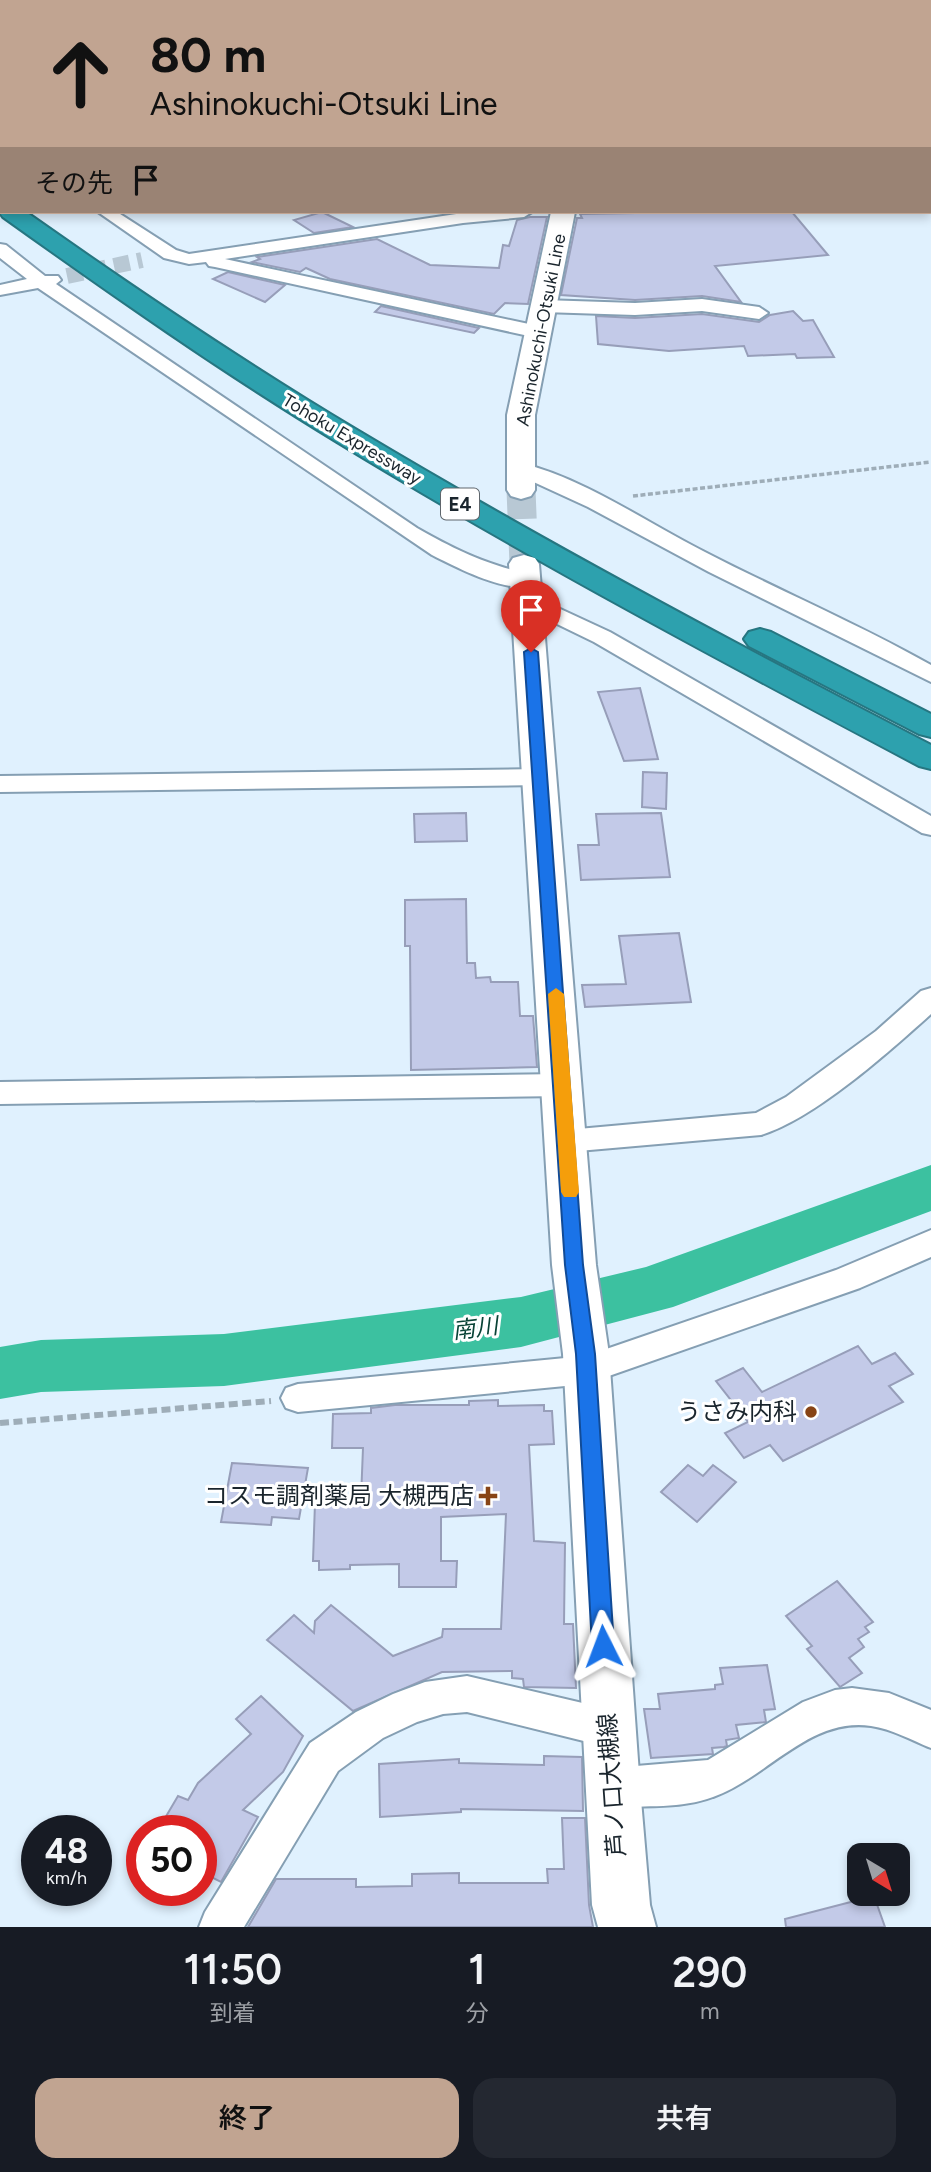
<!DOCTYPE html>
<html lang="ja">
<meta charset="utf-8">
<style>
:root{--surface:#171b24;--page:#242831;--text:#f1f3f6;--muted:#9ea1a6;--accent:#c1a491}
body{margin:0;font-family:Figtree,"Noto Sans JP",sans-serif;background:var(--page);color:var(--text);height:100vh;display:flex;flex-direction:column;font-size:26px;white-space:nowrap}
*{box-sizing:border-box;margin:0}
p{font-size:23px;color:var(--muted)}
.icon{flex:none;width:38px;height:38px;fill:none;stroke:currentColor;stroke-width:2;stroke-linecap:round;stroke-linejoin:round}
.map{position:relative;height:1927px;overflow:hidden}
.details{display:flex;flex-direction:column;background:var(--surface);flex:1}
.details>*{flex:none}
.guide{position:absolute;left:0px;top:0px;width:931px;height:214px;box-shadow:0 4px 10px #0003;background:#c1a491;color:#111;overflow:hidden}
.needle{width:46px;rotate:142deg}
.fabs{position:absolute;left:847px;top:1843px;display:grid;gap:14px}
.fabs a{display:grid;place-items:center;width:63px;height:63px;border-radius:14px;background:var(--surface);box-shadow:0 4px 10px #0003;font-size:35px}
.speed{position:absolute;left:21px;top:1815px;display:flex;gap:14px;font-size:35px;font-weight:700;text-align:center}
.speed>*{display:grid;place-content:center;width:91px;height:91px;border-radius:50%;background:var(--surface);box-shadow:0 4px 10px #0003;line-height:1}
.speed small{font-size:18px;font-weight:400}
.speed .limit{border:10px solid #d22;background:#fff;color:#111}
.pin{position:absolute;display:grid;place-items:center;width:60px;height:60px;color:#fff;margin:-72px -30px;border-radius:50% 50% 50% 0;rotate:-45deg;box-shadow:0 0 7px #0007}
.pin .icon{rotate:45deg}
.me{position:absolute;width:77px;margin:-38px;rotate:357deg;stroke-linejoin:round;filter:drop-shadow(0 0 5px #0008)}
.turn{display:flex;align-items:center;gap:24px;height:147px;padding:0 35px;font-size:32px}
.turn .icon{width:91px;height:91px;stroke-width:2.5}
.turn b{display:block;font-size:49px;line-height:60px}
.then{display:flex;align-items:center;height:66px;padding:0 35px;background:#0003;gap:14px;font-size:26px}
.eta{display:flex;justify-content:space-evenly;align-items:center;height:119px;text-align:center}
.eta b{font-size:42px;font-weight:600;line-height:49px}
.cta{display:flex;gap:14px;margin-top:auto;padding:14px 35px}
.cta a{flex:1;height:80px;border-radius:21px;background:var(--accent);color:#111;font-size:28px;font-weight:600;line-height:80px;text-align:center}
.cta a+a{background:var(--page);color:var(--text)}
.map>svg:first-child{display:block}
</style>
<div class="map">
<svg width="931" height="1927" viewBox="0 0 931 1927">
<rect width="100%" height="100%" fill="#e0f1fe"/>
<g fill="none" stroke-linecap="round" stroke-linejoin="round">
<polygon fill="#3cc1a0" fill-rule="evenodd" points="931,1165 931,1211 673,1307 521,1347 224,1386 41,1392 0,1399 0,1347 41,1340 224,1334 521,1297 646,1267"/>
</g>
<g fill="#c3cae8" stroke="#979eb9" stroke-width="2">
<polygon points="322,212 353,227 314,233 294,220"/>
<polygon points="692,212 792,212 828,255 715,266 741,302 702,296 635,300 561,295 577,218 582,218 580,214"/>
<polygon points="530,217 547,217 528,304 505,303 494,314 330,279 306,268 300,272 252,262 260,259 257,257 377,239 430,265 499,268 503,245 509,246 517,220"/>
<polygon points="228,272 285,285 265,302 213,279"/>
<polygon points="381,306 479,328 474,333 375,312"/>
<polygon points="793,311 803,321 813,320 834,357 797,358 795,354 748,356 744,346 669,351 598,344 596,316 635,318 702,314 759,322 770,315"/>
<polygon points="640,688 658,759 624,761 598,692"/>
<polygon points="643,772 667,773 666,809 642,807"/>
<polygon points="466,813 467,841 415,842 414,814"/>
<polygon points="661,813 670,877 581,880 578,845 599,845 596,814"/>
<polygon points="466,899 467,963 475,963 476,978 490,977 491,982 518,982 520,1016 533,1016 537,1067 411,1070 410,946 405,946 405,900"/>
<polygon points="679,933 691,1002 585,1007 582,985 626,984 619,936"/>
<polygon points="858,1346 872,1364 895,1353 913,1374 889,1386 903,1402 783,1461 770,1445 744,1458 725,1433 748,1422 716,1381 743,1368 762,1392"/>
<polygon points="498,1400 498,1406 544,1405 544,1411 552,1411 554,1444 529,1445 534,1541 565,1543 564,1624 573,1624 576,1688 524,1687 523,1679 512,1678 512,1671 442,1672 353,1711 267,1640 294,1615 314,1633 315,1621 331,1605 393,1656 442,1637 443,1629 501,1629 506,1514 441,1517 441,1561 457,1561 456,1587 399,1587 399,1564 350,1565 350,1569 319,1570 319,1561 313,1561 315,1503 361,1498 363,1448 332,1448 333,1414 371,1413 371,1408 395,1405 469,1405 469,1401"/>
<polygon points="232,1463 308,1468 299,1519 272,1517 271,1525 221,1522"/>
<polygon points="688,1465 703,1476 713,1465 736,1482 697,1522 661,1492"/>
<polygon points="837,1581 873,1622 865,1627 869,1632 858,1639 864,1647 849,1658 862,1673 840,1687 807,1649 812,1646 786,1616"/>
<polygon points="767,1665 775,1709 764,1710 766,1722 736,1725 739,1738 726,1740 727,1746 724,1747 712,1748 713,1754 651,1758 644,1709 660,1709 658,1694 715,1689 715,1685 723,1684 720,1668"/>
<polygon points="261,1696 303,1736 283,1772 243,1810 258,1817 221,1882 201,1872 201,1830 158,1830 178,1796 188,1800 198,1783 251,1734 236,1719"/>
<polygon points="544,1756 582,1757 583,1811 461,1809 461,1812 380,1817 379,1764 459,1759 459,1763 544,1765"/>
<polygon points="562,1818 585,1818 589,1905 593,1927 248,1927 276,1879 356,1879 356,1887 412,1886 412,1874 459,1873 459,1883 548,1883 547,1869 564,1869"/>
<polygon points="874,1896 885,1927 786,1927 785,1919"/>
</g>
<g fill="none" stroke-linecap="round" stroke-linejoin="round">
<polyline stroke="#b8c8d4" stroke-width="16" stroke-dasharray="16 8" stroke-linecap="butt" points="67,276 142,260"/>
<polyline stroke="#b8c8d4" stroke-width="29" stroke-dasharray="29 15" stroke-linecap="butt" points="521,490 524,564"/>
<g stroke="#859fb3" stroke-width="4">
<g id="street">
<polygon points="497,0 511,0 512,2 498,2"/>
<polygon points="0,131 2,132 2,143 0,142"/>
<polygon points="98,212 117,212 176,250 189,254 463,213 532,212 524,217 463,223 225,259 538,326 547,332 538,338 215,267 209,266 206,262 189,264 164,258"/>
<path d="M0,244L6,245L45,276H58L61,280L56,284L417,528C461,553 486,564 535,576L538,581L535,586C505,593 458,568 432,555L38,288L0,295V285L27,279L0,258Z"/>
<polygon points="702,299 759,307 768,313 759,319 702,311 635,315 543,312 534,306 543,300 635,303"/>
<path d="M521,463C585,479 644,521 703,551C778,590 857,623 931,665V682L709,572L588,507L514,473L511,469L514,465Z"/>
<polygon points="528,594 610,632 931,816 931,835 922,833 594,642 520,606 517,601 520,596"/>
<polygon points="540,769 549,772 553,777 549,782 540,785 0,792 0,776"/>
<path d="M931,988V1014C889,1052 814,1119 761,1135L567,1152L556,1149L552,1141L556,1133L567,1130L756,1113L786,1097L876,1031L921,991Z"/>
<polygon points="562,1074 573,1077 577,1085 573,1093 562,1096 0,1104 0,1082"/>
<polygon points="931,1230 931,1257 860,1288 586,1384 298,1412 286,1408 281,1398 286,1388 298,1384 586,1356 836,1270"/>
<polygon points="467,1676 608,1709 622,1715 628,1728 622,1741 608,1747 467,1712 443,1714 417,1722 383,1738 338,1771 244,1927 199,1927 205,1912 310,1743 356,1712 393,1694 425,1682"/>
<path d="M852,1688L889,1693L931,1710V1748C911,1740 892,1729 871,1726C809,1717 767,1778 713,1797C682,1809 645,1805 612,1808L598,1802L592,1788L598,1774L612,1768L708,1760L803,1702L835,1690Z"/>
</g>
</g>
<g stroke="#859fb3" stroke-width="4">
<g id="secondary">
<polygon points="807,0 830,0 806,2"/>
<polygon points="551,212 575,212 535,415 535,490 531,496 521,499 511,496 507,490 507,415"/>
<polygon points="524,555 535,558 539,564 596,1265 609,1354 640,1788 650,1905 656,1927 598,1927 592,1905 563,1354 552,1265 509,564 513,558"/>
</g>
</g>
<g stroke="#267681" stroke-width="4">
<g id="highway">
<polygon points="0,170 2,171 2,185 0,184"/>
<path d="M2,208V212H26C134,288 243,362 357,430C544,542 737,645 931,745V769L919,766C723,662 527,558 337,442C222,372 112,295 3,217L0,213Z"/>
<polygon points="760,629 771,632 931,714 931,737 919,734 749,646 744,639 749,632"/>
</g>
</g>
<polyline stroke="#9eadb8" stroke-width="3.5" stroke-dasharray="5 2.5" stroke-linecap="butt" points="633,496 931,462"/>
<polyline stroke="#9eadb8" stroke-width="6" stroke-dasharray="9 4.5" stroke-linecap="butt" points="0,1423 271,1401"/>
<use href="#street" fill="#fff" fill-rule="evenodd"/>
<use href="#secondary" fill="#fff" fill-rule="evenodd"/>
<use href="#highway" fill="#2da1ae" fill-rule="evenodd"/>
</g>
<polygon fill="#1a73e8" stroke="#114b97" stroke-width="2" points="531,648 538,652 583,1265 595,1354 614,1646 611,1653 603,1656 595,1653 592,1646 576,1354 565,1265 524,652"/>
<polygon fill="#f59e0b" points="556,988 564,994 579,1192 576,1197 564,1197 561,1192 548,994"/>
<g fill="#874416" stroke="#fff" stroke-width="2.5">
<circle cx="811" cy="1412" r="7"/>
<path d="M484.5 1485.5h7v7h7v7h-7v7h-7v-7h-7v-7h7z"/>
</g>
<g text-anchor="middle" stroke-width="6" stroke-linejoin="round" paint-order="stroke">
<g font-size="18" fill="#1a252d" stroke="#fff">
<text transform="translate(541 330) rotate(-79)" y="6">Ashinokuchi-Otsuki Line</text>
<text transform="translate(352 439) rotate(31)" y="6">Tohoku Expressway</text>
</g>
<rect fill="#fff" stroke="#5f666c" stroke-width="2" x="441" y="488.5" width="38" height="31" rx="5"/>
<g font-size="19" font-weight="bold" fill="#1a252d">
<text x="460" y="511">E4</text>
</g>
<g font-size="23" font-style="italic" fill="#094336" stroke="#fff">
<text transform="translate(475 1328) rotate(-7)" y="8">南川</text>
</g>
<g font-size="24" fill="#1a252d" stroke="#fff" text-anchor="end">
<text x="797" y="1420">うさみ内科</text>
<text x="474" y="1504">コスモ調剤薬局 大槻西店</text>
</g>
<g font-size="24" fill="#1a252d" stroke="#fff">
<text transform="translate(612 1785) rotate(-94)" y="8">芦ノ口大槻線</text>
</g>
</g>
</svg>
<div class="fabs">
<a><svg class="needle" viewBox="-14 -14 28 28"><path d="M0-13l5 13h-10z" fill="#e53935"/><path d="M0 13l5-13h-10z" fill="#9ea1a6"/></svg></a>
</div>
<div class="speed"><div>48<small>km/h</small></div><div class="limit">50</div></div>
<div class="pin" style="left:531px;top:652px;background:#d93025"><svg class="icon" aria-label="arrive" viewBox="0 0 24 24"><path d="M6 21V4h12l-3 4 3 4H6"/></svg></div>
<svg class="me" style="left:603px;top:1646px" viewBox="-20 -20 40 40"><path d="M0-17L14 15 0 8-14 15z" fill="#1a73e8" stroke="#fff" stroke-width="4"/></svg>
<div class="guide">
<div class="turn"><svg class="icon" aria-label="ahead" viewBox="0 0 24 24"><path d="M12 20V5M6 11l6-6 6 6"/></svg><div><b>80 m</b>Ashinokuchi-Otsuki Line</div></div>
<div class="then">その先<svg class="icon" aria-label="arrive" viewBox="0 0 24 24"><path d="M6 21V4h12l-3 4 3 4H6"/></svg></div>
</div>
</div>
<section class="details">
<div class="eta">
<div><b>11:50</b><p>到着</p></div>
<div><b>1</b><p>分</p></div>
<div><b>290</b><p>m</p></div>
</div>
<div class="cta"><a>終了</a><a>共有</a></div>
</section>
